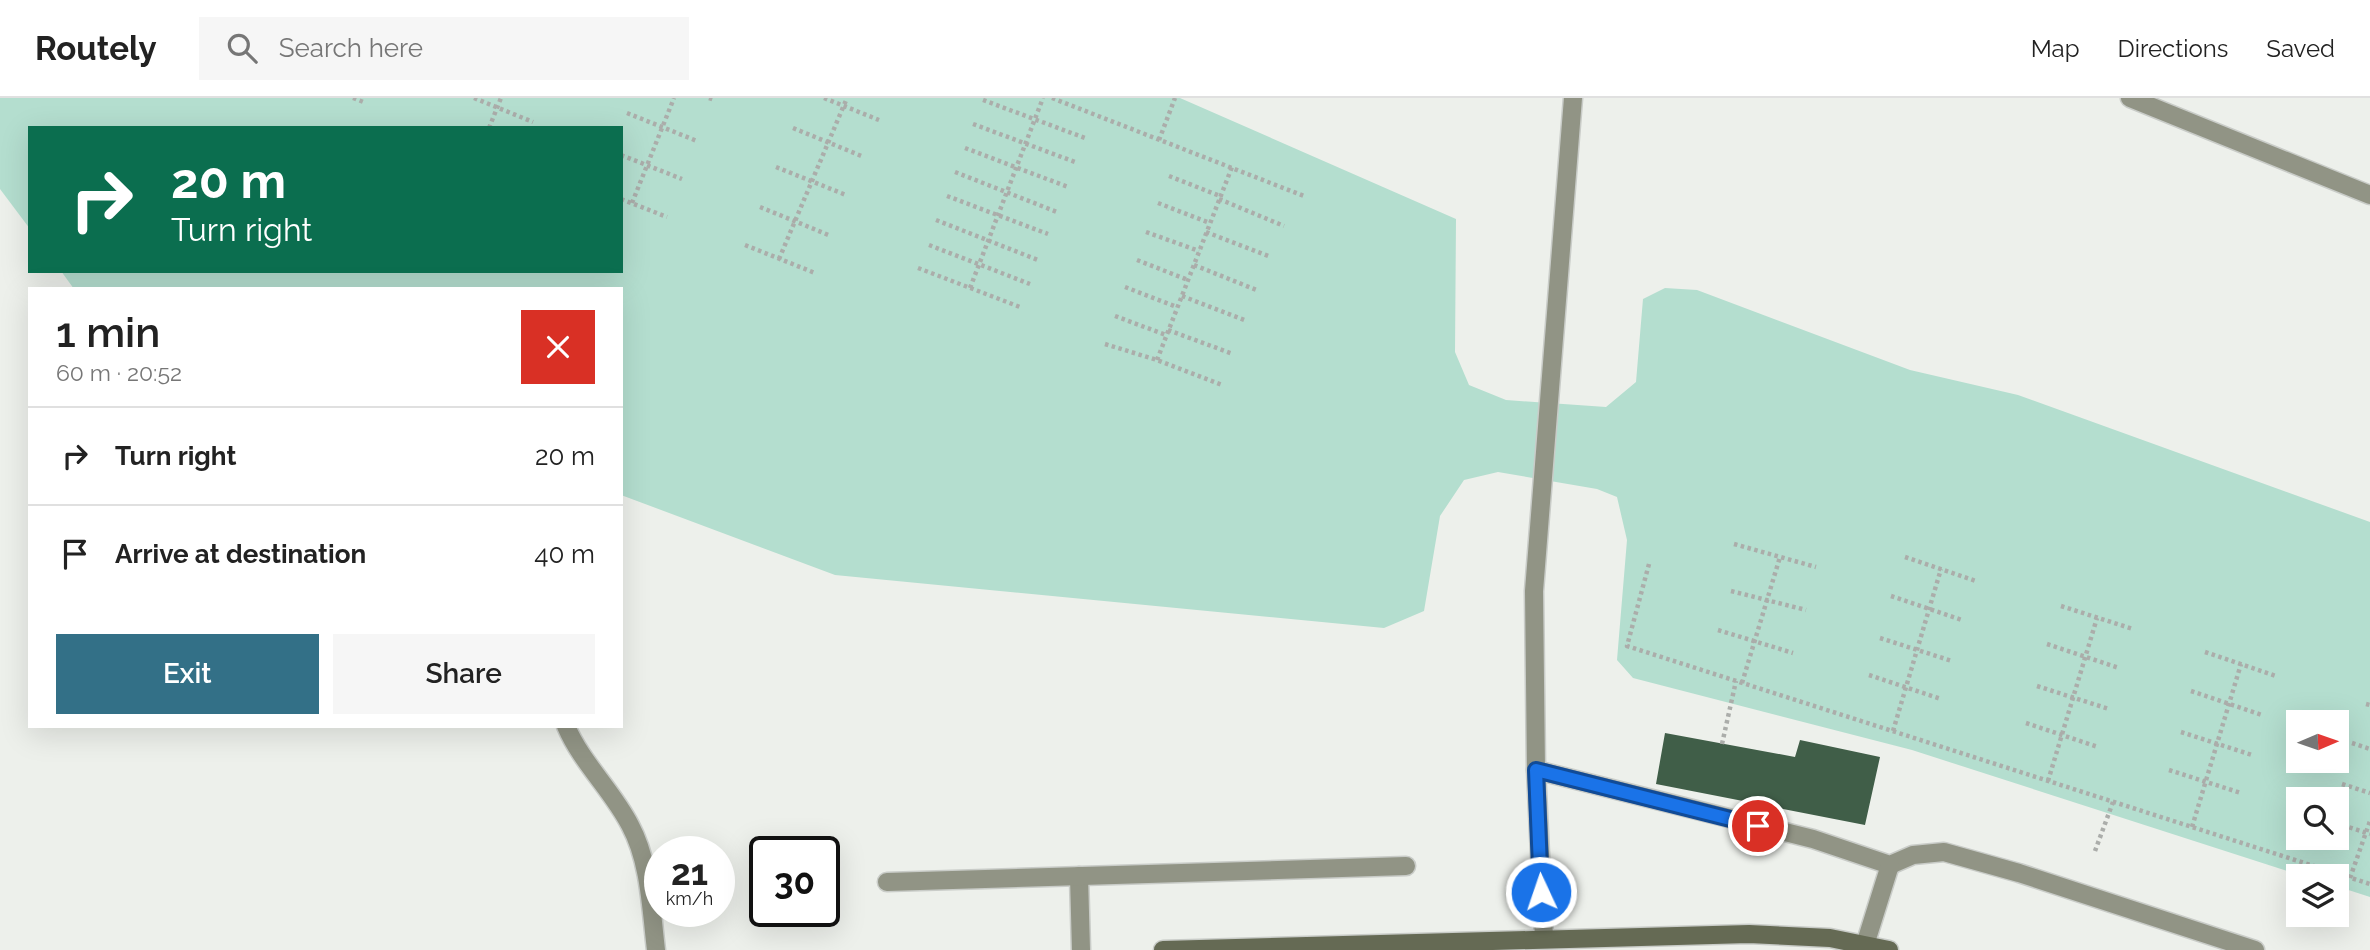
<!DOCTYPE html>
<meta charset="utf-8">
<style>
:root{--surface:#fff;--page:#f6f6f6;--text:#222;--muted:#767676;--line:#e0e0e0;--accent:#337087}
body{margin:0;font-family:Raleway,sans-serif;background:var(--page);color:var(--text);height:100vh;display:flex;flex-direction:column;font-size:26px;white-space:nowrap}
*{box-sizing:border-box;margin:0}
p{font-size:23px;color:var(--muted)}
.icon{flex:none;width:38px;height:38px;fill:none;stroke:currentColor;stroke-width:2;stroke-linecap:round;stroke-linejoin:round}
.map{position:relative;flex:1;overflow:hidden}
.side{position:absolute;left:28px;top:189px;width:595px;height:441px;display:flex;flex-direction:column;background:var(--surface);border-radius:0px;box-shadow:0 7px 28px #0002}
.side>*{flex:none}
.top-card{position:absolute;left:28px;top:28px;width:595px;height:147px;border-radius:0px;box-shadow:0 7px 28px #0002;background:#0b6e4f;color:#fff;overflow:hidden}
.needle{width:46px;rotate:88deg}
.controls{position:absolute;left:2286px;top:612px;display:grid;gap:14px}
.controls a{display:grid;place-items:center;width:63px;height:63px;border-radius:0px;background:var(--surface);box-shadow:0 7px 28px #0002;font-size:35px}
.speed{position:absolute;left:644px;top:738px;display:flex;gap:14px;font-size:35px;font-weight:700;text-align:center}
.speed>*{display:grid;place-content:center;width:91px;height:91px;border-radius:50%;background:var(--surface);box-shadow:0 7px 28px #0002;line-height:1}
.speed small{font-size:18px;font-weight:400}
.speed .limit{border:4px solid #111;border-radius:10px;background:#fff;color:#111}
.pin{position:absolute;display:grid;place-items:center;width:60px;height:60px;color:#fff;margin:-30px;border:4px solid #fff;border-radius:50%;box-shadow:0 2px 7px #0007}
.me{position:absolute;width:77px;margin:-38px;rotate:357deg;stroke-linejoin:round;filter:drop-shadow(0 0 5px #0008)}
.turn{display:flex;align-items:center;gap:24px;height:147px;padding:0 28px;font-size:32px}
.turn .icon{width:91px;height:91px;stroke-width:2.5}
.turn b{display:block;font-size:49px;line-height:60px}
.round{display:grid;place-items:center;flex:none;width:74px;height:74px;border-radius:0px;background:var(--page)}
.summary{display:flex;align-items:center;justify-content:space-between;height:119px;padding:0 28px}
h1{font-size:42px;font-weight:600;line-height:52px}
.cta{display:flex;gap:14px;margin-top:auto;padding:14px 28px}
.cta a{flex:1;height:80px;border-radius:0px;background:var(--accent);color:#fff;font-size:28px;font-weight:600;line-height:80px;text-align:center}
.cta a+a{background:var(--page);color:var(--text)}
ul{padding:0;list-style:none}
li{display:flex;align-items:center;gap:21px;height:98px;padding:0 28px;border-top:2px solid var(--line)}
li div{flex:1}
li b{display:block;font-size:26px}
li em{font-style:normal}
header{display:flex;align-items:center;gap:42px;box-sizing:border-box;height:98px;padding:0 35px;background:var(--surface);border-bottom:2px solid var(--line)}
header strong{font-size:33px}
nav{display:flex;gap:38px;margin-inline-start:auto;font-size:24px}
.search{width:490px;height:63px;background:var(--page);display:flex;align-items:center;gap:18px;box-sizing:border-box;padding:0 24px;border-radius:0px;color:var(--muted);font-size:26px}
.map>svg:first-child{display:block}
</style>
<header>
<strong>Routely</strong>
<div class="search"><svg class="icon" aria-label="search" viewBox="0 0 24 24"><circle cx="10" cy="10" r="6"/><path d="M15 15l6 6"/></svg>Search here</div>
<nav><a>Map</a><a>Directions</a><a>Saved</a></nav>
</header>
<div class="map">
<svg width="2370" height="852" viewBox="0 0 2370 852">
<rect width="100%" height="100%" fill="#edf0eb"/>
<path fill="#b4decf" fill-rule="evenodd" d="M0,0H1180L1456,121L1455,254L1469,287L1506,302L1606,309L1636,284L1643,201L1665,190L1697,192L1910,272L2018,297L2370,424V799L2336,788V779H2306L1912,652L1633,580L1617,562L1627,442L1617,399L1597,391L1498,374L1464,382L1440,418L1424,513L1384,530L835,477L621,397V191H74L61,173H621V30H30V131L0,91ZM2298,625H2336V663H2298ZM2298,702H2336V740H2298Z"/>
<polygon fill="#405e48" points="1665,635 1795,659 1800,642 1880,659 1865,727 1656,686"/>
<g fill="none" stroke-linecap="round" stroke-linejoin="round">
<g stroke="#c9ccc8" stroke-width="21">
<g id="lane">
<polyline points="1536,672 1813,741 1890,767 1913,757 1944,754 2019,775 2255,852"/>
<polyline points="1079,778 1081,852"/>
<polyline points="887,784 1406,768"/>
<polyline points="1865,847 1890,767"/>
</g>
</g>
<g stroke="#c9ccc8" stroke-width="21">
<g id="street">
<polyline points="2130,0 2370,97"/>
<path d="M566,628C581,664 612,692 630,727C650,764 651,811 656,852"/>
<polyline points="1544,840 1536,672 1534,493 1573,0"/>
</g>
</g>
<g stroke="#c9ccc8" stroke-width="21">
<polyline id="secondary" points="1163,852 1749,836 1830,840 1889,852"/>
</g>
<g stroke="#abadaa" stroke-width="4.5" stroke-dasharray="3.5 3.5" stroke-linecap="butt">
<polyline points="353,0 366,5"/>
<polyline points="474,0 533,24"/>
<polyline points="709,0 715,2"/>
<polyline points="824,0 879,22"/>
<polyline points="1052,0 1304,98"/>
<polyline points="983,2 1085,40"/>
<polyline points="627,15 697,43"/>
<polyline points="973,26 1075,64"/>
<polyline points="489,30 501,0"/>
<polyline points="793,30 864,59"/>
<polyline points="1159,42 1175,0"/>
<polyline points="965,50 1068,89"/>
<polyline points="621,57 682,81"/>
<polyline points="776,69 846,97"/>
<polyline points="955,74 1057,114"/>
<polyline points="1169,78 1220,98"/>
<polyline points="947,98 1048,136"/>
<polyline points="621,101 667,119"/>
<polyline points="1219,101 1284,128"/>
<polyline points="632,105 674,0"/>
<polyline points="1158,105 1210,125"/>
<polyline points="760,109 831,138"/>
<polyline points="936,122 1038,162"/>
<polyline points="1146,134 1199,153"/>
<polyline points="1206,134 1271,159"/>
<polyline points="745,147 815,175"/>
<polyline points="929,147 1030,186"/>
<polyline points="779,161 847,0"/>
<polyline points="1137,162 1188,182"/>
<polyline points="1194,167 1259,193"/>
<polyline points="918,170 1020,209"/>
<polyline points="1125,189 1177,209"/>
<polyline points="970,190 1043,0"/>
<polyline points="1182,198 1247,223"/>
<polyline points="1115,218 1166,237"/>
<polyline points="1168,232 1233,256"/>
<polyline points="1105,246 1157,262 1222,287"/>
<polyline points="1157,262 1232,69"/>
<polyline points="1734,446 1816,469"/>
<polyline points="1905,459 1976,483"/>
<polyline points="1649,466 1627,548 2370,786"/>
<polyline points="1731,493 1806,512"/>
<polyline points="1891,498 1962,522"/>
<polyline points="2061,508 2133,531"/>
<polyline points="1718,532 1793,555"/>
<polyline points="1880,540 1952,563"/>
<polyline points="2047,546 2119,570"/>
<polyline points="2205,554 2276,578"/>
<polyline points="1869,577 1941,601"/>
<polyline points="1742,585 1780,459"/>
<polyline points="2037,588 2109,611"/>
<polyline points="2191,593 2262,617"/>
<polyline points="2366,606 2370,607"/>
<polyline points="2026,625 2098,649"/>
<polyline points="1893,633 1941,471"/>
<polyline points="2181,634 2252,657"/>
<polyline points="2352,645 2370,651"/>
<polyline points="1722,646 1736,583"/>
<polyline points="2169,672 2241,695"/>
<polyline points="2048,683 2097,520"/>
<polyline points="2342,686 2370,695"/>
<polyline points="2336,725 2370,736"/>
<polyline points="2192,729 2241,566"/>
<polyline points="2095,753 2113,704"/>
<polyline points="2350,780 2370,723"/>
</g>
<use href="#lane" stroke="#919485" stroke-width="18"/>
<use href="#street" stroke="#919485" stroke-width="18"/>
<use href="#secondary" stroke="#656a54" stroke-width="18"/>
</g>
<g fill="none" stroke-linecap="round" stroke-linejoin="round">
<g stroke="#114b97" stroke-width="18">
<polyline id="route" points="1541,794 1536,672 1758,728"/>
</g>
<use href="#route" stroke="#1a73e8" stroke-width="12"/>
</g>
</svg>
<div class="controls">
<a><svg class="needle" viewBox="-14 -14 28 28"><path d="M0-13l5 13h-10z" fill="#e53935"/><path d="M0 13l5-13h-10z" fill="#767676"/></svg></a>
<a><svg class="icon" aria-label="search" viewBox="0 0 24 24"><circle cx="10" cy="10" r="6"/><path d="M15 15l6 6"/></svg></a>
<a><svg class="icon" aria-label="layers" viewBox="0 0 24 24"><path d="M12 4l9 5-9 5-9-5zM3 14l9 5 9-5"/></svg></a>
</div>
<div class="speed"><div>21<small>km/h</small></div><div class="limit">30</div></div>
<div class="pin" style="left:1758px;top:728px;background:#d93025"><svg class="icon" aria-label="arrive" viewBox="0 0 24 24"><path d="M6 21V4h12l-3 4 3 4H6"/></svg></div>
<svg class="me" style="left:1541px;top:794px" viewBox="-20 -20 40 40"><circle r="17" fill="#1a73e8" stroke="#fff" stroke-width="3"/><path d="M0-11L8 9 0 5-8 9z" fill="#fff"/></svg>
<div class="top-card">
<div class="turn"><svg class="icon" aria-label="right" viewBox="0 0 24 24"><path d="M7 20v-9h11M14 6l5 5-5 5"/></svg><div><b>20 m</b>Turn right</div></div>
</div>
<section class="side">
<div class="summary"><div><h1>1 min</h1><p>60 m · 20:52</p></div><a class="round" style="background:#d93025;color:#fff"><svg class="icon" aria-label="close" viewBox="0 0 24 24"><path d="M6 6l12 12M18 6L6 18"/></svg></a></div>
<ul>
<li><svg class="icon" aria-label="right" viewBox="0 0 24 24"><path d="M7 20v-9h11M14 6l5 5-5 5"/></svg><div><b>Turn right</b></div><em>20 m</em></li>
<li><svg class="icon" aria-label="arrive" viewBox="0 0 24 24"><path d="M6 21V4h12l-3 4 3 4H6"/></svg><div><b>Arrive at destination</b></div><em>40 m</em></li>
</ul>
<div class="cta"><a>Exit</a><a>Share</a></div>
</section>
</div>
